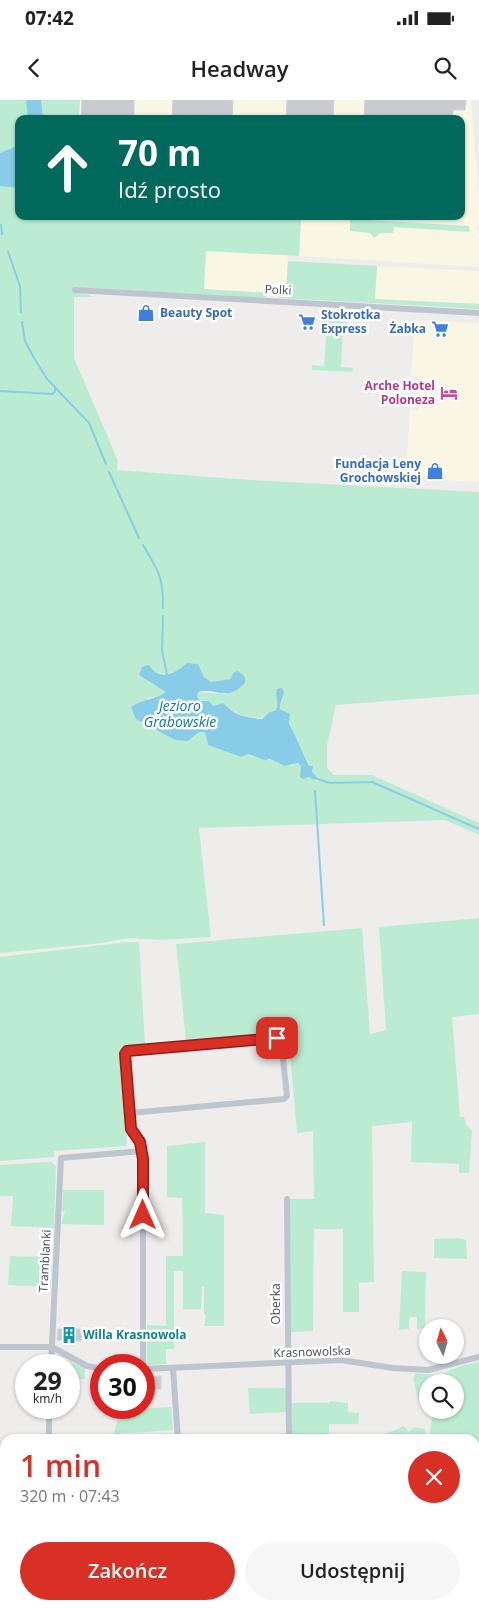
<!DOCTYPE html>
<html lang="pl">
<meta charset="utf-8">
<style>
:root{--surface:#fff;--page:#f6f6f6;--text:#222;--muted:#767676;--accent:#d93025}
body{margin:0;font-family:"Open Sans",sans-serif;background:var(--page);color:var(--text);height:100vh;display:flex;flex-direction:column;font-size:19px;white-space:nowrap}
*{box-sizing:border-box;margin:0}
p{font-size:16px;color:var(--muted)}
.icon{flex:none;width:28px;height:28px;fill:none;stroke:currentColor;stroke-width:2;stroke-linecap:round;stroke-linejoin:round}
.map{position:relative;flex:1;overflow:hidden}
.sheet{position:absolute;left:0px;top:1334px;width:480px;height:176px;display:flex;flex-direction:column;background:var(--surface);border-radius:15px 15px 0 0;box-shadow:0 1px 4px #0004}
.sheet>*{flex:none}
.guide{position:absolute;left:15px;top:15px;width:450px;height:105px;border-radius:10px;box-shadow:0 1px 4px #0004;background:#00695c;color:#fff;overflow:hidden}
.needle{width:32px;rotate:355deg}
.tools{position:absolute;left:419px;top:1219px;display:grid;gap:10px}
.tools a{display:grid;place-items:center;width:45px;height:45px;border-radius:50%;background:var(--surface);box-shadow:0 1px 4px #0004;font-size:25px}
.speed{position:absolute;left:15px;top:1254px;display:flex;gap:10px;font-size:25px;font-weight:700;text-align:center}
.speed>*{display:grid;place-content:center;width:65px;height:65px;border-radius:50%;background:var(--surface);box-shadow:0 1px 4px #0004;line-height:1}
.speed small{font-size:12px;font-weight:400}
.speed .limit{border:8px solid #d22;background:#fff;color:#111}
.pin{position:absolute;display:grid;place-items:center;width:42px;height:42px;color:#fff;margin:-21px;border-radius:10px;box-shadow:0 2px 8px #0006}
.me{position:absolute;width:55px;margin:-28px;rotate:0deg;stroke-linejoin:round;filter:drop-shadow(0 0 4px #0008)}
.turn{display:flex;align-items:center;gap:18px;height:105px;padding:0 20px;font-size:22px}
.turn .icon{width:65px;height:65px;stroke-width:2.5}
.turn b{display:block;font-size:35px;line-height:42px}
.round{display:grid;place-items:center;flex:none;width:52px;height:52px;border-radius:26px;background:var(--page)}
.head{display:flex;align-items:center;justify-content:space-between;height:85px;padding:0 20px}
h1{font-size:30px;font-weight:600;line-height:38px;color:var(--accent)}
.button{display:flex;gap:10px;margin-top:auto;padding:10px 20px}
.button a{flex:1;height:58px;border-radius:30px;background:var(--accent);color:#fff;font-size:20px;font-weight:600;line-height:58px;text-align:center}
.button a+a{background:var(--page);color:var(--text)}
.status{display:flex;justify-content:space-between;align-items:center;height:35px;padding:0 25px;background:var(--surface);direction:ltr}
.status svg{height:14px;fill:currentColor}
header{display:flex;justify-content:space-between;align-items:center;height:65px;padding:0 20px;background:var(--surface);font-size:22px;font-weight:600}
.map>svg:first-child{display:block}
</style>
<div class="status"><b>07:42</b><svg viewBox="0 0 49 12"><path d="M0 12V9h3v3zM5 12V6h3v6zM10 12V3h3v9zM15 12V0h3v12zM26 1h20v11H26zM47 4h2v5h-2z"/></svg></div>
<header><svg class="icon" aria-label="back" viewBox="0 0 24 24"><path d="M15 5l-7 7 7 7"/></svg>Headway<svg class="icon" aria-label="search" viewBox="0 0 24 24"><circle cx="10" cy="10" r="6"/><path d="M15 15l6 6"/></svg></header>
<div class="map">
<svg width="479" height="1509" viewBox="0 0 479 1509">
<rect width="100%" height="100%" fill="#efecec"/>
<g fill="#faf6e4">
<polygon points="0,0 471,0 479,97 479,126 476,127 479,135 479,167 299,156 301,117 461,116 461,19 19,19 19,116 0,128"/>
<polygon points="206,150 288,155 286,194 204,189"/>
<polygon points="377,166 479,171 479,204 375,199"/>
<polygon points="415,220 479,223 479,382 406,378 410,309 418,310 420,277 411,276"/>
</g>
<g fill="#bbecd2" fill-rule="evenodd">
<path d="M0,0H80L79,19H19V116H322L301,117L299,156L206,151L204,189L269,193L265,198L74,187L75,193L88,194L92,197H74V258L118,361L117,370L251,380L479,392V594L336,605L327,645V668L334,675H372L479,723V735L445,720L199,728L211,837L162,840L129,838L102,843L0,853ZM187,563L198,564L204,577L211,582L231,579L227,594L197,592V597L212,606L223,603C239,618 260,625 278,609L277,599L284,596L280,605V609L288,613C289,636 310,657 314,680L298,663L291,666L249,654L241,657L208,645L205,632H199L188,641L175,640L156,629L147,598L161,596L167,592L161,587L152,584V567L155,572C169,576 176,572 187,563Z"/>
<polygon points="350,119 469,126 470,132 394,127 393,133 380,133 374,138 370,133 350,131"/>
<polygon points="288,161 377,166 375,199 479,204 479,209 279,198 275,193 286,193"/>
<polygon points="322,220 348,221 348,228 343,228 341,267 353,268 352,272 312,270 312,265 324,266 327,226 321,226"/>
<polygon points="479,818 479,914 452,917 460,1017 464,1017 466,1024 472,1031 469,1073 459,1073 459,1064 411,1062 412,1022 372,1026 374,1182 359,1183 359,1212 343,1212 343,1129 314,1129 313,1231 291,1232 289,1099 314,1099 313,1031 297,1033 288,932 186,941 176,844 362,828 370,934 386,930 379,827"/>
<polygon points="127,842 139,842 145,945 121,947 127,1046 54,1051 54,1057 0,1061 0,857"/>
<polygon points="205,1042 205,1113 224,1115 224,1226 204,1226 206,1216 204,1214 204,1187 202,1187 201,1209 183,1209 183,1171 174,1171 174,1249 166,1249 166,1264 149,1265 147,1262 147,1225 166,1226 166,1156 183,1156 182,1098 167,1097 167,1046"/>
<polygon points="51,1062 56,1066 54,1128 11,1126 13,1096 0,1096 0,1065"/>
<polygon points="63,1090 104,1090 104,1125 61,1124 65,1112 62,1111"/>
<polygon points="458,1138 466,1140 467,1159 434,1158 434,1139"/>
<polygon points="10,1156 52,1157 51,1187 8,1185"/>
<polygon points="402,1171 426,1172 425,1228 417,1229 417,1217 411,1217 409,1219 409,1229 399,1230"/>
<polygon points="56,1256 85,1268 85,1279 69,1279 69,1265 56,1265"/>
<path d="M479,1262V1492L475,1493V1339H429L433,1310H455V1282H436C442,1269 466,1265 479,1262Z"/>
<polygon points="416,1273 434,1275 418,1299 413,1278"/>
<polygon points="248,1288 286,1288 286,1312 250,1314"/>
<polygon points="330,1301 348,1303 348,1312 359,1313 358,1324 329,1324 329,1339 292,1339 292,1303 329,1303"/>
<polygon points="171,1307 173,1330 114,1334 120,1310"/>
<polygon points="404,1326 409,1332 414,1327 425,1329 425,1339 409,1339 408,1333 396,1339 374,1339"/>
<polygon points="49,1505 132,1505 133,1509 48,1509"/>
<polygon points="334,1505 431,1505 432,1509 330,1509 334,1508"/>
</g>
<g fill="#89cce7">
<polygon points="26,0 41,0 43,19 28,19"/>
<polygon points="19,45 19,88 0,86 0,53"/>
<path d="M187,563L198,564L204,577L211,582L231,579L233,573L238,571L245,577V583C226,603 218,587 198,592L197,597L201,601H209L213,606L223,603C238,617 243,617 262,619L270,612L275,611C281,605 274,596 277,589L282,588C287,594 279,601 280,609L290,614L289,623L309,666H313L312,672L316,676L314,680L309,677L303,679L300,677L301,666L298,663L285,666L270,659L265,660L249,654L241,657L208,645L205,632H199L188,641L175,640L136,619L131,607C143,599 157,599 166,592L139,575L142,567L148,565C152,567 153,571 157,573C168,578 179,570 187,563Z"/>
</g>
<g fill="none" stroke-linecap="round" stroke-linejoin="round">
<g stroke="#89cce7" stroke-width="2">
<polyline points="1,125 2,134"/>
<polyline points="8,152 20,186 21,212"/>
<polyline points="22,222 25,241 34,258 47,279 89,323 106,364"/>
<polyline points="0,291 52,294 55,292 55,288"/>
<polyline points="109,372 139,438"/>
<path d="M143,445C159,473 163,475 163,508"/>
<polyline points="163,516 162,550 167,575"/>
<polyline points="315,678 330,683 372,682 479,729"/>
<polyline points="315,691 324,825"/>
<polyline points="475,1443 479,1440"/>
<path d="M360,1509C371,1501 390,1509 403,1505"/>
</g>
</g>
<g fill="#c9cbd1" stroke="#d0d2d8">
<polygon points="82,0 134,0 134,19 81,19"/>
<polygon points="173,0 233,0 232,19 172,19"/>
<polygon points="287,0 334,0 333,19 286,19"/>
<polygon points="365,0 466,0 465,10 453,10 452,19 364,19"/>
<polygon points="58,1229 82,1229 81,1241 57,1240"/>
<polygon points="161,1276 161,1289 149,1289 148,1277"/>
</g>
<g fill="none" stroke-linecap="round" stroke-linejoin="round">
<g stroke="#bdc5ce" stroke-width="6">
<polyline points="75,190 479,213"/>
<polyline points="130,1013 284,999 287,996 281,941 277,937 130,950 125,954 131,1029 140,1042 143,1059 143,1265"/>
<polyline points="287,1099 289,1339"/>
<polyline points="0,1247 52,1247 87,1266 101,1269"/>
<polyline points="51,1265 61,1058 142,1051"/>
<polyline points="144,1269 341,1260 393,1268 428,1270 479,1257"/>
<polyline points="173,1269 178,1339"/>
<polyline points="49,1339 49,1308"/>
<polyline points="0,1477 5,1477"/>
<polyline points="138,1505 138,1509"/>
<polyline points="44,1509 44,1505"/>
</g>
</g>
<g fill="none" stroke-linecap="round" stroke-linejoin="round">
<g stroke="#8d1f18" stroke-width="12">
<polyline id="route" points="143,1115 143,1059 140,1042 131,1029 125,954 127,951 277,938"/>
</g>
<use href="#route" stroke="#d93025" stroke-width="9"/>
</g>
<defs>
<g id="shop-bare" transform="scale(1.35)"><path d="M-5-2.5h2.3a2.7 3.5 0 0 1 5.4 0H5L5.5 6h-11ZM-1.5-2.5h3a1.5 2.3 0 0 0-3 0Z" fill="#3f7fe0" stroke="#fff" stroke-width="2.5" paint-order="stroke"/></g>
<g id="supermarket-bare" transform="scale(1.35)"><path d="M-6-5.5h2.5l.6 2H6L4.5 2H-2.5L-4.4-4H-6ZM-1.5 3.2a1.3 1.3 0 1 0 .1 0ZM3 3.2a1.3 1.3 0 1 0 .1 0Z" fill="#3f7fe0" stroke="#fff" stroke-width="2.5" paint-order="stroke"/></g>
<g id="hotel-bare" transform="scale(1.35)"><path d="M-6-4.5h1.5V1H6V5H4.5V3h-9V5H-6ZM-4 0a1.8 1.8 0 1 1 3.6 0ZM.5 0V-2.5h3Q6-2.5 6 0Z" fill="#d1479c" stroke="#fff" stroke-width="2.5" paint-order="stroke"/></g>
<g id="building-bare" transform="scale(1.35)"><path d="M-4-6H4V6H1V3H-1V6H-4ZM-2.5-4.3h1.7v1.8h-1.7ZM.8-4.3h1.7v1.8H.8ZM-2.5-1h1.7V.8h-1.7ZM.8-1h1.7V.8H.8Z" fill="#0f9aa8" stroke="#fff" stroke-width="2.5" paint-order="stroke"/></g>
</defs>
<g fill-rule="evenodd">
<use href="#shop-bare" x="146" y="213"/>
<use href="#supermarket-bare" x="307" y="222"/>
<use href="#supermarket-bare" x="440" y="229"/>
<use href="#hotel-bare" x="449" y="293"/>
<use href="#shop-bare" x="435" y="371"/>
<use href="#building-bare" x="69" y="1235"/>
</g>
<g text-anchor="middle" stroke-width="5" stroke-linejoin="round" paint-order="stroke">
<g font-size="12" fill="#454e58" stroke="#fff">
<text transform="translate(278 190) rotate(3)" y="4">Polki</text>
<text transform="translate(45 1161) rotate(-87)" y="4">Tramblanki</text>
<text transform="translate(276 1204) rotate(-90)" y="4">Oberka</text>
<text transform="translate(312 1252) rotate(-2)" y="4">Krasnowolska</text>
</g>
<g font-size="12" font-weight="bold" fill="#366cbe" stroke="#fff" text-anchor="start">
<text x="160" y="217">Beauty Spot</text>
<text x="321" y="219">Stokrotka<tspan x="321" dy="14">Express</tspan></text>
<text x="426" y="233" text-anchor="end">Żabka</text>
<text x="421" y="368" text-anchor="end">Fundacja Leny<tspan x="421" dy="14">Grochowskiej</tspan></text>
</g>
<g font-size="12" font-weight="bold" fill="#b23c85" stroke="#fff" text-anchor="end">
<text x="435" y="290">Arche Hotel<tspan x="435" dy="14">Poloneza</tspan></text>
</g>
<g font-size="12" font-weight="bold" fill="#0d838f" stroke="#fff" text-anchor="start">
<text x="83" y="1239">Willa Krasnowola</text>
</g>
<g font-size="14" font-style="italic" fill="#11769f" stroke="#fff">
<text x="180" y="611">Jezioro<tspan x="180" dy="16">Grabowskie</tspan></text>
</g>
</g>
</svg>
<div class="tools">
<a><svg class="needle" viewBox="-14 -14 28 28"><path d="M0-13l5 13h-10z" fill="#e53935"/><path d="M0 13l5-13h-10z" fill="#767676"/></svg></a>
<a><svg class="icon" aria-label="search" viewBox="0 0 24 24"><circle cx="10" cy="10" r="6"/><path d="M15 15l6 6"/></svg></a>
</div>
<div class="speed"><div>29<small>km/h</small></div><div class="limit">30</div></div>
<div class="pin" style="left:277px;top:938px;background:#d93025"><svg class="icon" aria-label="arrive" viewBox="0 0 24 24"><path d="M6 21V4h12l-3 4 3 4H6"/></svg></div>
<svg class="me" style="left:143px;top:1115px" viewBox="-20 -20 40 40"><path d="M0-17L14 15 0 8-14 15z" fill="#d93025" stroke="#fff" stroke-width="4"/></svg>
<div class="guide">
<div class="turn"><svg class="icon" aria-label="ahead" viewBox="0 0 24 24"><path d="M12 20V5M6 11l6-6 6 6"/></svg><div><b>70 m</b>Idź prosto</div></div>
</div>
<section class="sheet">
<div class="head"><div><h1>1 min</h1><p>320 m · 07:43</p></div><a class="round" style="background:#d93025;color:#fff"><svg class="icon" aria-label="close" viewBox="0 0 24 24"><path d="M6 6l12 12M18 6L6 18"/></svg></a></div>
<div class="button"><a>Zakończ</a><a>Udostępnij</a></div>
</section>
</div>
